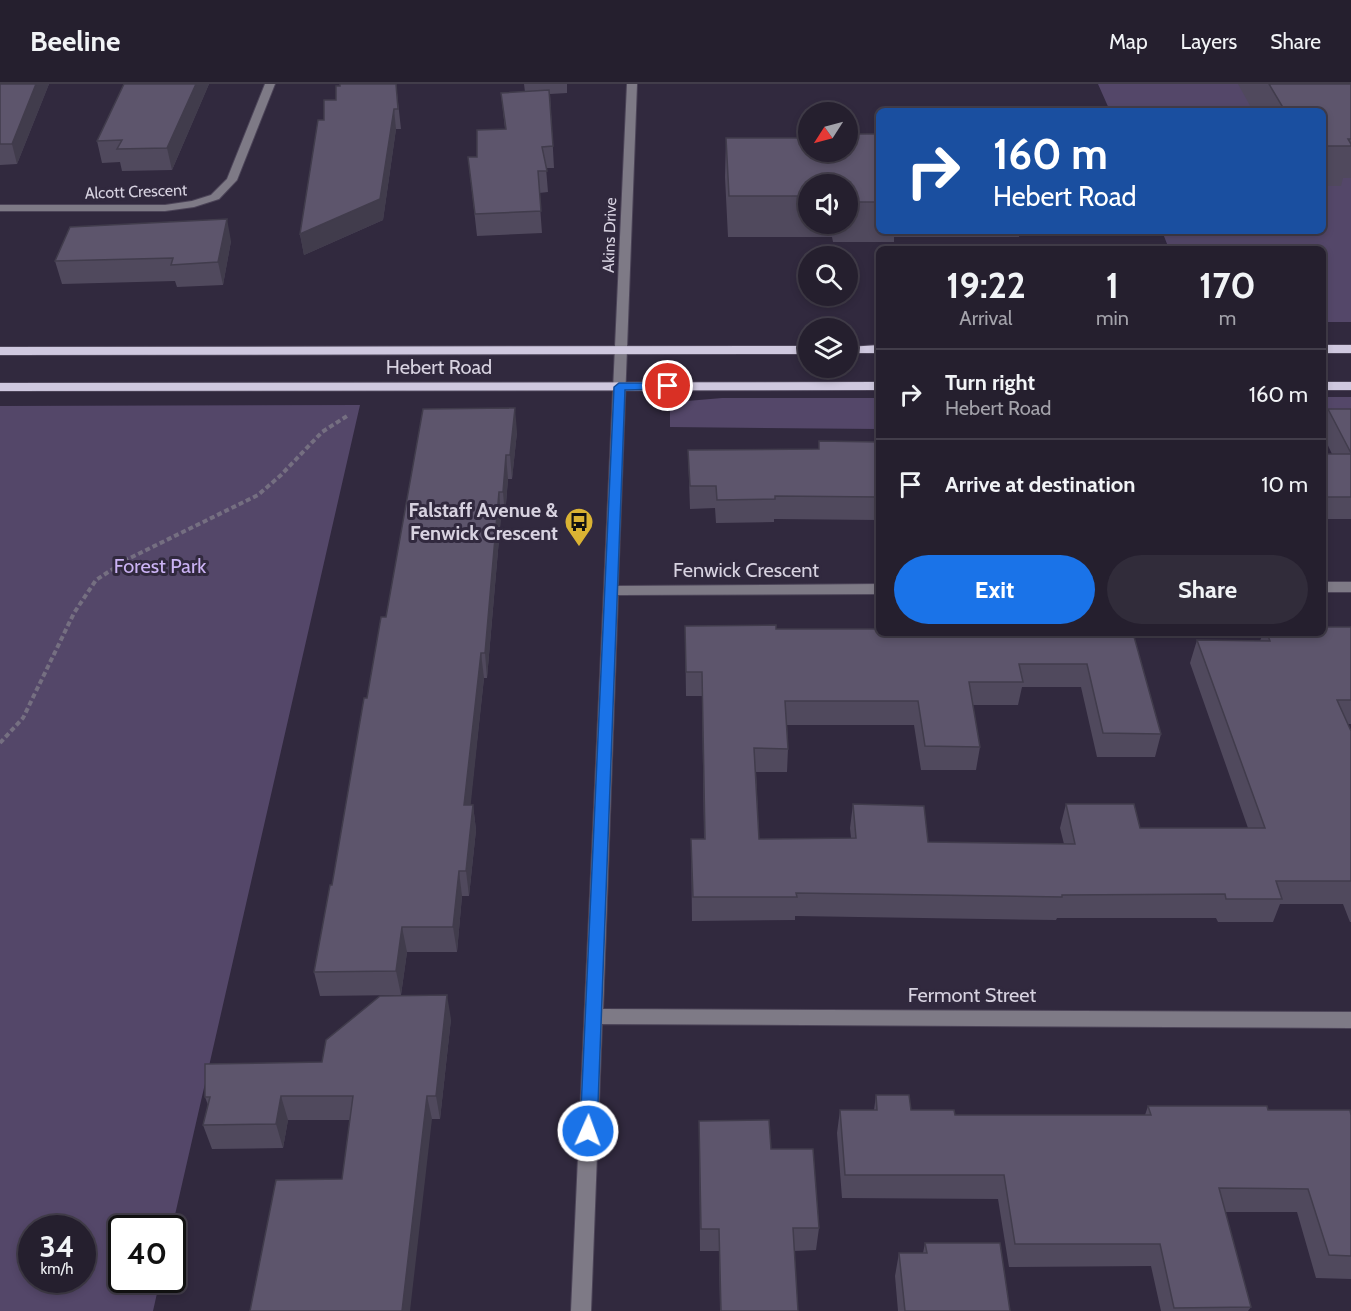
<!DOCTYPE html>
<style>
:root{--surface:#251f2e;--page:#312c3a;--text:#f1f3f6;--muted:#a3a2aa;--line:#423d4a;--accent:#1a73e8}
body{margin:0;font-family:Cabin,sans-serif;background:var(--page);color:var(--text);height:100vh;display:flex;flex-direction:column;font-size:22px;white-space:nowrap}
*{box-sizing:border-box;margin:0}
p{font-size:20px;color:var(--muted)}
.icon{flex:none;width:33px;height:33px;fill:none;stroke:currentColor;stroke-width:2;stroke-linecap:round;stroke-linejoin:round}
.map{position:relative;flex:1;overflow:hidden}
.panel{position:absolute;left:876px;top:162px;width:450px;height:390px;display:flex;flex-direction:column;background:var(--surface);border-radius:9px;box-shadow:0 3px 9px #0003,0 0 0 2px var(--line)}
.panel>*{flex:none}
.hud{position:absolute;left:876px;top:24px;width:450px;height:126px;border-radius:9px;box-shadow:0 3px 9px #0003,0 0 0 2px var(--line);background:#1a4fa0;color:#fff;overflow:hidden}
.needle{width:39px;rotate:234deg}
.buttons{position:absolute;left:798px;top:18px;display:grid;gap:12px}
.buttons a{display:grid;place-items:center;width:60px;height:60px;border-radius:50%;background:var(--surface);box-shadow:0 3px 9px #0003,0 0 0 2px var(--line);font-size:30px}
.speed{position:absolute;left:18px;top:1131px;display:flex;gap:12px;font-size:30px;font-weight:700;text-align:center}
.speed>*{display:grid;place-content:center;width:78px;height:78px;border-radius:50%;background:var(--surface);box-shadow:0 3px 9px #0003,0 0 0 2px var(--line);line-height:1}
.speed small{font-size:15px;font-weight:400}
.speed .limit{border:3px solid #111;border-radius:9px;background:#fff;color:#111}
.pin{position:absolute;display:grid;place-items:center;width:51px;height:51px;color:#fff;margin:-26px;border:3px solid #fff;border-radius:50%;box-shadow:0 2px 6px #0007}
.me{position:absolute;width:66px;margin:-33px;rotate:2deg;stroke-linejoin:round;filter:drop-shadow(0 0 4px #0008)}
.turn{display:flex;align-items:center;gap:21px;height:126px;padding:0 18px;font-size:27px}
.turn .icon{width:78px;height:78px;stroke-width:2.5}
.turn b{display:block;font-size:42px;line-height:51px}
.eta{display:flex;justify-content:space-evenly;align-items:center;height:102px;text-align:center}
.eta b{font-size:36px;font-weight:700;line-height:42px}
.button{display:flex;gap:12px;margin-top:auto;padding:12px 18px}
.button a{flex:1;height:69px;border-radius:36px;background:var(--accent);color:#fff;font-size:24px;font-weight:700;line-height:69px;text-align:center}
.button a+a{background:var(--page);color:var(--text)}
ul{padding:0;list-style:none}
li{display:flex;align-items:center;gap:18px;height:90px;padding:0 18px;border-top:2px solid var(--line)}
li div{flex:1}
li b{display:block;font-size:22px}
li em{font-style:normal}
header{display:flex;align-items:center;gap:36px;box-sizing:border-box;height:84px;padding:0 30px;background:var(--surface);border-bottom:2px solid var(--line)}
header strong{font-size:28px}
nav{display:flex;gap:33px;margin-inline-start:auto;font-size:21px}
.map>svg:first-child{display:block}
</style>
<header>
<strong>Beeline</strong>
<nav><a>Map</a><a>Layers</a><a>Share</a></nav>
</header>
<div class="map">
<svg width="1351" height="1227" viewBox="0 0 1351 1227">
<rect width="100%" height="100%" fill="#31293e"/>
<g fill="#544769" fill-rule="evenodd">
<polygon points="1098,0 1351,0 1351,238 1323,238 1323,165 1169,165 1162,147 1323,147 1323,27 1110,27"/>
<rect x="1323" y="313" width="28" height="32"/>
<polygon points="722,314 879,314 879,345 670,343 670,323 687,317"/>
<path d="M360,321L172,1144H122V1196H160L153,1227H0V322ZM32,1144H82V1196H32Z"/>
</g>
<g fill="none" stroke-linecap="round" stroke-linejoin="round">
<g stroke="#4c4458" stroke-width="2">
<g id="minor">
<polygon points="265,0 275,0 237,96 219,115 194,123 165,127 0,127 0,121 165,121 192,117 211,111 227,95"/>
<polygon points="627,0 637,0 618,502 879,500 879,510 618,511 603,925 1351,928 1351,944 602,940 591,1227 571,1227"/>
<rect x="1323" y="498" width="28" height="10"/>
</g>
</g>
<g stroke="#4c4458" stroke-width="2">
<g id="major">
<polygon points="879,261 879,269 848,269 848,263"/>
<rect x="1323" y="261" width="28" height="8"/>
<polygon points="808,262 808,270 0,271 0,263"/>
<polygon points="879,298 879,306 0,307 0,299"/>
<rect x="1323" y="298" width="28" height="8"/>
</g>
</g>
<polyline stroke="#756f81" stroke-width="4" stroke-dasharray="5 3" stroke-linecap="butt" points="0,659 23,634 74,529 96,496 128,475 258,411 281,391 322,348 347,332"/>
<use href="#minor" fill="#7e7a86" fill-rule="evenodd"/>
<use href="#major" fill="#cfc8df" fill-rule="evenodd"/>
</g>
<g fill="#50495d" fill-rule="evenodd">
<polygon points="0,0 49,0 17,80 0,81"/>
<polygon points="124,0 209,0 172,86 122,87 120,78 102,79 97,57"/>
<polygon points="396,0 401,45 396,45 383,136 304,171 300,150 324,36"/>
<polygon points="524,0 567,0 567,9 550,10 554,84 546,84 548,108 539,109 542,149 477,152 468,73 477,73 505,45 501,9 525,8"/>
<polygon points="1238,0 1351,0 1351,94 1343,94 1341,102 1323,102 1323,27 1253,27"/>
<path d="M879,50V147H1019V153H894V158H833L832,153H728L725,93L726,54L808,68ZM808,100H848V140H808Z"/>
<polygon points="231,157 223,201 177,203 175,197 62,200 55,177"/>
<polygon points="1328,325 1351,325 1351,435 1323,435 1323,370 1332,370 1323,351 1323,340"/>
<polygon points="878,329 879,436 774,435 774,438 716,439 715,424 690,425 688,366 819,365 819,357 877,358 876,351"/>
<polygon points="517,348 512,395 508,395 505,432 501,432 487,594 484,594 470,721 473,721 476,746 469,812 462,812 457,868 407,868 401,911 320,912 314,888 332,801 367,614 386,533"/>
<polygon points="685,542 776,545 1133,549 1161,650 1155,673 1097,673 1081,603 1022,603 1018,621 973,621 980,663 976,686 921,686 914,641 787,641 788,665 787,688 756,688 759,755 851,754 850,744 853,720 928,758 1064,760 1060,744 1066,720 1140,744 1248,744 1190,579 1197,556 1260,557 1263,549 1323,549 1351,543 1351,640 1348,640 1351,647 1351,838 1350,838 1343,820 1280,820 1273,838 1218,838 1216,834 1057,834 1056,836 795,832 795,836 692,837 691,755 704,755 702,612 686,612"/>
<polygon points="451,935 440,1035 432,1035 342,1095 350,1036 288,1036 283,1064 212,1065 203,1041 208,1021 205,1013 322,978"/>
<polygon points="876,1011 911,1026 955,1031 1145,1031 1148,1022 1351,1031 1351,1195 1316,1194 1297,1128 1225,1128 1251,1223 1248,1227 1161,1227 1151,1182 1009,1183 998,1115 842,1114 837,1049 840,1026 874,1026"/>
<polygon points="699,1037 771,1065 819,1144 816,1166 794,1167 798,1227 720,1227 719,1167 700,1167"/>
<polygon points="925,1159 1010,1227 898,1227 895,1192 899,1169 923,1169"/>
</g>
<g fill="#413c4c">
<polygon points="36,0 49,0 17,80 12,60"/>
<polygon points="196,0 209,0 172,86 167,64"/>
<polygon points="394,25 396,45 383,136 304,171 300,150"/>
<polygon points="227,135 231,157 223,201 218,178"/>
<polygon points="515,324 517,348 512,395 510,371"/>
<polygon points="506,371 508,395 505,432 503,408"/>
<polygon points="499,408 501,432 487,594 485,569"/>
<polygon points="481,569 484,594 468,746 464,721"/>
<polygon points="473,721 476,746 469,812 466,787"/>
<polygon points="459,787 462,812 457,868 453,843"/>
<polygon points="402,843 407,868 401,911 396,887"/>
<polygon points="447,911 451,935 440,1035 436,1012"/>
<polygon points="281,1012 288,1036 283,1064 276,1040"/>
<polygon points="427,1012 432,1035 410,1227 402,1227"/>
</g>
<g fill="#5d556c" stroke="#413c4c" stroke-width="1.5">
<polygon points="0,0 36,0 12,60 0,60"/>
<polygon points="124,0 196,0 167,64 117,65 122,56 97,57"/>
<polygon points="340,0 396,0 398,25 394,25 380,115 300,150 318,36 324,36 324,16 336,16 336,2 340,2"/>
<polygon points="1269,0 1351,0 1351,55 1348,55 1351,60 1351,62 1323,62 1323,27 1285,27"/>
<polygon points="549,6 553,62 542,63 547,87 538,87 541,127 475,130 468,73 477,73 477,46 506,45 501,9"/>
<polygon points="848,50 879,50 879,118 848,118 848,100 808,100 808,112 729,112 726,54 808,54 808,68 848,68"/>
<polygon points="227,135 218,178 171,181 173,174 55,177 70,143"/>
<polygon points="515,324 510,371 506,371 503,408 499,408 485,569 481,569 464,721 473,721 466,787 459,787 453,843 402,843 396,887 314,888 330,801 332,801 364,614 367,614 381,533 386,533 423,325"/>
<polygon points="1328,325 1351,325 1351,369"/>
<polygon points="819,357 879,358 879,413 775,412 775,415 717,416 716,402 690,402 688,366 819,365"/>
<rect x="1323" y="370" width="28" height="43"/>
<polygon points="776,541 776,545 879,545 879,549 1133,549 1161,650 1103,649 1087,580 1019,580 1023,598 969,598 980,663 925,662 918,617 785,617 788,665 754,664 759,755 856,754 853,720 924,722 928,758 1075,760 1066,720 1134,720 1140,744 1265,744 1197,556 1270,557 1267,549 1323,549 1323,543 1351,543 1351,616 1337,616 1351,647 1351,797 1276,797 1282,815 1226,815 1225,810 1062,811 1062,813 796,809 797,813 693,813 691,755 705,755 702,588 686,588 685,542"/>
<polygon points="447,911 436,1012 427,1012 402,1227 250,1227 276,1096 342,1095 353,1012 281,1012 276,1040 203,1041 210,1013 205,1013 205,980 322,978 326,956 380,912"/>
<polygon points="876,1011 909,1011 911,1026 954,1026 955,1031 1151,1031 1148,1022 1267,1022 1268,1026 1350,1026 1351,1031 1351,1172 1329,1171 1308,1105 1219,1104 1251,1223 1174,1224 1160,1160 1015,1160 1004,1091 845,1091 840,1026 877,1026"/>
<polygon points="769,1036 771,1065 813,1065 819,1144 793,1144 798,1227 721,1227 719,1145 701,1145 699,1037"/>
<polygon points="925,1159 1000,1159 1010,1227 905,1227 899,1169 927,1169"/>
</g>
<polygon fill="#1a73e8" stroke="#114b97" stroke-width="1.5" points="619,299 668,299 673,302 668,305 625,306 597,1047 595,1052 588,1054 582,1052 580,1047 614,303"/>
<defs>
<g id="bus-pin" transform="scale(1.5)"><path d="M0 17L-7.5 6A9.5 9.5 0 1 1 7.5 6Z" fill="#dab333" stroke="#31293e"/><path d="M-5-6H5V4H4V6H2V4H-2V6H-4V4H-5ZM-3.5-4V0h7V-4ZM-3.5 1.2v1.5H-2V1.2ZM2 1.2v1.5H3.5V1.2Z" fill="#111"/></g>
</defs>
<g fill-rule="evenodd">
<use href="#bus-pin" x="579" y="438"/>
</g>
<g text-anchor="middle" stroke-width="6" stroke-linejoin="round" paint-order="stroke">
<g font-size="16" fill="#d7d2e0" stroke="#31293e">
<text transform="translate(136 107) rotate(-2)" y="6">Alcott Crescent</text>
<text transform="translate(609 151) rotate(-88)" y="6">Akins Drive</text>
</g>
<g font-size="20" fill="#d7d2e0" stroke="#31293e">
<text x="439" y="290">Hebert Road</text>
<text x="746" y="493">Fenwick Crescent</text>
<text x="972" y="918">Fermont Street</text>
</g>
<g font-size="20" font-weight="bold" fill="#d7d2e0" stroke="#31293e" text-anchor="end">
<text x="558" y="433">Falstaff Avenue &amp;<tspan x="558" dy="23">Fenwick Crescent</tspan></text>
</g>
<g font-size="20" fill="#cbb3f4" stroke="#31293e">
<text x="160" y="489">Forest Park</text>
</g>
</g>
</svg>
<div class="buttons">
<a><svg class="needle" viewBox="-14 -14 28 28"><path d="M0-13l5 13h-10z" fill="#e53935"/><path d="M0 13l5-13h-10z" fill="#a3a2aa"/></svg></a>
<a><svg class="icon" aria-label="sound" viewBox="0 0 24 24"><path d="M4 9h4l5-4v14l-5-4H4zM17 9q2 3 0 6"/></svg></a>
<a><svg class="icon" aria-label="search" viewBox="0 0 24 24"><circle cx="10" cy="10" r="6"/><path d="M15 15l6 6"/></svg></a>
<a><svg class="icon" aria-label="layers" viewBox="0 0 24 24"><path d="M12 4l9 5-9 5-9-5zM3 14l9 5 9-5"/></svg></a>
</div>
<div class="speed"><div>34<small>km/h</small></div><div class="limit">40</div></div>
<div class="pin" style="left:668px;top:302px;background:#d93025"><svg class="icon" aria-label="arrive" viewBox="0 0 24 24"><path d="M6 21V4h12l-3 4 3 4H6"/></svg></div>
<svg class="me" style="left:588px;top:1047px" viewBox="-20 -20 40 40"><circle r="17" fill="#1a73e8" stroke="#fff" stroke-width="3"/><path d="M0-11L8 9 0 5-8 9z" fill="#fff"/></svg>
<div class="hud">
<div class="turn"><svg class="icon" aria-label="right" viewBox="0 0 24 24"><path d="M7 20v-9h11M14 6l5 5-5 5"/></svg><div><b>160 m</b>Hebert Road</div></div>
</div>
<section class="panel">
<div class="eta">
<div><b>19:22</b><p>Arrival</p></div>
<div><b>1</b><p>min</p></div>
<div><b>170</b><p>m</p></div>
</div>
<ul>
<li><svg class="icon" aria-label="right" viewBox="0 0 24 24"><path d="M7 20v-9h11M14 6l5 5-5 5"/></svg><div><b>Turn right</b><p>Hebert Road</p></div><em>160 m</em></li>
<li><svg class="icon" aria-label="arrive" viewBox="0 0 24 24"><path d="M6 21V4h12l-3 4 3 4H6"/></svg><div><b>Arrive at destination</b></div><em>10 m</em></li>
</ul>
<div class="button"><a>Exit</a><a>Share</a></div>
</section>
</div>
